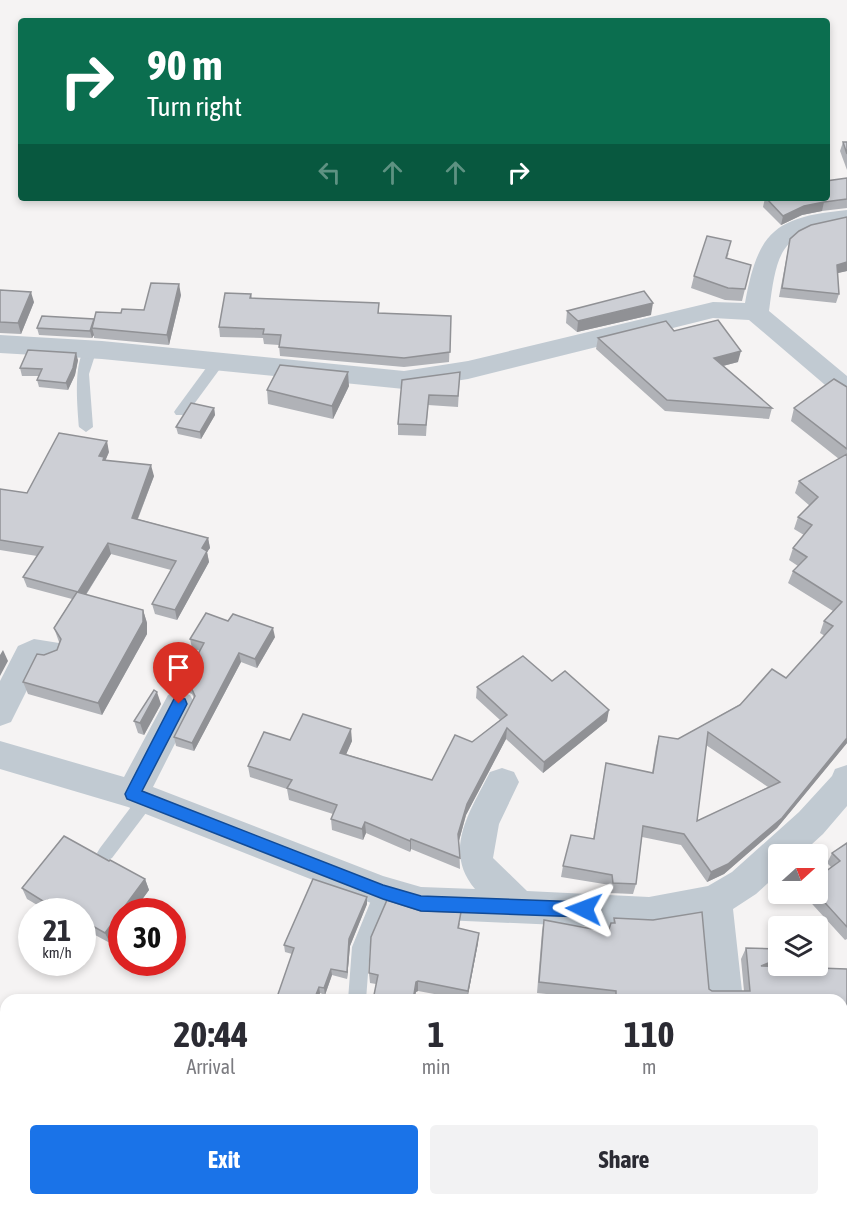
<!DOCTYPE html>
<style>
:root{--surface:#fff;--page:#f2f2f3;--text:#2b2b33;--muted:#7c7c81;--accent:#1a73e8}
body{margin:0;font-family:"Asap Condensed",sans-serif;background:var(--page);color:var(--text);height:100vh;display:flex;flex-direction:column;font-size:22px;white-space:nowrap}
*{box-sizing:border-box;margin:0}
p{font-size:20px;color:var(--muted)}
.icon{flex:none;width:33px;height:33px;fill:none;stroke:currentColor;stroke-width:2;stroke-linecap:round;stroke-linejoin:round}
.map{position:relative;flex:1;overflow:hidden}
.panel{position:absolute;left:0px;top:994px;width:848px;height:212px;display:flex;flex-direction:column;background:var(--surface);border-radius:18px 18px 0 0;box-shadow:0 3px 9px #0003}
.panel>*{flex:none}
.top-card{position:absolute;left:18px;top:18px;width:812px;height:183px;border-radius:6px;box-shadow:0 3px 9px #0003;background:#0b6e4f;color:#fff;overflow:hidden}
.needle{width:39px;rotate:69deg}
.tools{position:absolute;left:768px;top:844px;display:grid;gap:12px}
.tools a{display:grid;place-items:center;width:60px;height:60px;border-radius:6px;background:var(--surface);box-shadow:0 3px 9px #0003;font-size:30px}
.speed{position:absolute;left:18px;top:898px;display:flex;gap:12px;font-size:30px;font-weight:700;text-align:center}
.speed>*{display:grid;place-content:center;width:78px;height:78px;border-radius:50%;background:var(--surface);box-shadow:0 3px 9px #0003;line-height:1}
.speed small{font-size:15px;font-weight:400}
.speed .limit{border:9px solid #d22;background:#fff;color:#111}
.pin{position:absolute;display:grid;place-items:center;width:51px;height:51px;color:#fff;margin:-62px -26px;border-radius:50% 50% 50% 0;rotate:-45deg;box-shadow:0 0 6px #0007}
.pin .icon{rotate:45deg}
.me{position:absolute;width:66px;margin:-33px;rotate:273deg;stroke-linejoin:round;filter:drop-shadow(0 0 4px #0008)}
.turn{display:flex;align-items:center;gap:21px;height:126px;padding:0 30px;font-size:27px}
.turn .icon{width:78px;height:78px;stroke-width:2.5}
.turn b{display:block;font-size:42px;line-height:51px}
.lanes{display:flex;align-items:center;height:57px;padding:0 30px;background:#0003;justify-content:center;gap:30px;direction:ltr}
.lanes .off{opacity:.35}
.eta{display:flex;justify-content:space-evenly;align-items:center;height:102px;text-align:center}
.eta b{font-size:36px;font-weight:700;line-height:42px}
.button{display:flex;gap:12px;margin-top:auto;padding:12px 30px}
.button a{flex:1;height:69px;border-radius:6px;background:var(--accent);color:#fff;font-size:24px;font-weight:700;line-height:69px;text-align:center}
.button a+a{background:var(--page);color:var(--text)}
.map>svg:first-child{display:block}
</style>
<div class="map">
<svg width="847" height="1205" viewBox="0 0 847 1205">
<rect width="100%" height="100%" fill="#f5f3f3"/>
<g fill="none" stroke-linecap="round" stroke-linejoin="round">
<g fill="#c1cad2" fill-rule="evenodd">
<path d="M91,345L97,349L89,374L93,427L86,432L79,427C78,410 71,351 91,345Z"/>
<polygon points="217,359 223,363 222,366 186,415 176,415 174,412 176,409 212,360"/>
<polygon points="146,793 152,795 154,800 152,805 112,858 106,861 100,858 97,853 100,848 140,795"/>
<polygon points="383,884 389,886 392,892 370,947 366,1000 348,1000 352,947 377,886"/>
</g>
<g fill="#c1cad2" fill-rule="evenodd">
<path d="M847,210V224C781,231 777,249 769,311L847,376V399L838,396L749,320L713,318L468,379L404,389L102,359L0,353V335L102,341L404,371L468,361L713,302L745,303C758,231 775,217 847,210Z"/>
<polygon points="34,639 59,643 63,652 59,661 48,665 40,664 11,722 0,726 0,681 18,646"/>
<path d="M179,691L190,695L195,704L153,787L383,876L421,887L475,889C442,850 471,810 490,772L502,768L514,772L519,782L499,824L493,858L527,891L649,897L708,886L732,872L799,812L832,776L835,769L847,765V806L823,834L800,855H778V874L756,894L733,909L743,1000H707L699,920L649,929L421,919L371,903L128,807L0,769V741L124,777L168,695Z"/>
<polygon points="724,1200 764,1200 765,1205 725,1205"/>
</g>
</g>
<g fill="#b0b2b7" fill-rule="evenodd">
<polygon points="843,142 847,142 847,170 840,151"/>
<polygon points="847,178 847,208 822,211 802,215 781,225 763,207 765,198"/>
<polygon points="847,217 847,271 837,273 839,294 836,303 779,297 790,239"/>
<polygon points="729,253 727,258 751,265 742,301 725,300 691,288 694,276"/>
<polygon points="0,290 34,302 21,334 0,333"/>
<polygon points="251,294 252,298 379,303 379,313 451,316 449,362 404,367 280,356 279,345 264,344 263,338 220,337 219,327"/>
<polygon points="181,295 169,345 94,338 94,335 92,338 39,335 37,328 94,319 121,313 144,310"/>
<polygon points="567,311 651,315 577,332 566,323"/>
<polygon points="674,331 738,362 723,366 772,408 769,419 665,411 596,349 598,338"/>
<polygon points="78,360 75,375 68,390 39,387 37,380 39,376 22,376 20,368"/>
<polygon points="460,372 458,407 428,405 426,436 398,435 398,424 402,380"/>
<polygon points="349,386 333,419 268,404 267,390"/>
<path d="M847,387V743L777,828L724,874L707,882L681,845L642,837L636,884L633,894L610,893V885L561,877L563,866L593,839L606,763L652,773L656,747L659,736L678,739L786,678L825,636L820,633L824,621L833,611L788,583L793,571L798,566L789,560L793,548L804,535L794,529L798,517L810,506L795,493L799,481L839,459L791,421L794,408ZM706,745L768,787L697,821Z"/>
<polygon points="214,408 215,415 201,439 178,434 176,427"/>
<polygon points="109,452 105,460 154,476 138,519 208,538 210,548 207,552 209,562 177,620 155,614 152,604 171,570 111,554 86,595 143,610 147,623 147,634 102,715 28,694 23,682 44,655 57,650 59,642 54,628 72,599 27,587 23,577 37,556 0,550 0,489 27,493"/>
<polygon points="275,637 257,668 241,662 194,751 176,746 174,737 194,698 192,694 185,691 183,682 200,651 192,648 190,639"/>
<polygon points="552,681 607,721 543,773 506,739 466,815 459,841 460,869 411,849 410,852 366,833 363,840 332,830 331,819 333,814 289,800 287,789 250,777 248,766 290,740 352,741 346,754 432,780 472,742 500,720 476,698 477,687"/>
<polygon points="161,704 144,735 138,733 134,721"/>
<polygon points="847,843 847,939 845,940 803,894 818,894 831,867 827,863 832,853"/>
<polygon points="109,861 145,879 149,890 133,912 122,912 122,928 110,943 82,928 82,912 55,912 53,911 53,912 49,912 27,899 22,888"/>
<polygon points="367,904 350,946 347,979 332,975 325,995 320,993 318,1000 276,1000 292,954 285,952 284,945"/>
<polygon points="614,918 712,991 744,991 741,959 746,948 781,967 847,969 847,1109 845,1109 842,1090 842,1000 604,1000 537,993 542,931 544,920 608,932 613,923"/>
<polygon points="460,923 459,929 478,943 467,1000 418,991 416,992 414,1000 373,1000 376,984 370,983 369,973"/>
<polygon points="0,1017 6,1019 6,1088 0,1086"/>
<polygon points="332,1200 374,1200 373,1205 349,1205"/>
<polygon points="526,1200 727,1200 724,1205 682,1203 682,1205 554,1205"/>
<polygon points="750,1200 826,1205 746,1205"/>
</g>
<g fill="#909195">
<polygon points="824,202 822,211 802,215 781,225 783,216 804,206"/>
<polygon points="847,262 847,271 834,274 837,265"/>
<polygon points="179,284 181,295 169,345 167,335"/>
<polygon points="31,292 34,302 21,334 18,323"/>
<polygon points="653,303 651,315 577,332 578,321"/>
<polygon points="92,328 94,335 92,338 90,331"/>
<polygon points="741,351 738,362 711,369 714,358"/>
<polygon points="76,353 78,360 75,375 68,390 66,383"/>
<polygon points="348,372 349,386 333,419 332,406"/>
<polygon points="214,408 215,415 201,439 200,432"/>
<polygon points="107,441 109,452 104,464 99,456"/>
<polygon points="151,465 154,476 134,528 132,518"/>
<polygon points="208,538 210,548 207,552 209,562 177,620 175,610 202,548"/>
<polygon points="108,543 111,554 81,602 78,592"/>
<polygon points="143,610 147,623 147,634 102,715 98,703"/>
<polygon points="273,628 275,637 257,668 255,659"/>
<polygon points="3,650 8,661 0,676 0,655"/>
<polygon points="239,653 241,662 194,751 192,743"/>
<polygon points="157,692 161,704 144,735 140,723"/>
<polygon points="609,710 607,721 543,773 544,762"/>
<polygon points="507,728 506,739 466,815 458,844 458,834 467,804"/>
<polygon points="351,729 352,741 342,764 340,753"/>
<polygon points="847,738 847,743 777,828 724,874 707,882 711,872"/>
<polygon points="365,822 366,833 363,840 362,829"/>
<polygon points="411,839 411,849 410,852 410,841"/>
<polygon points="145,879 149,890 133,912 122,912 122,928 110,943 105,933"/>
<polygon points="367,897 367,904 350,946 347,979 347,972 349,939"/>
<polygon points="48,900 53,911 53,912 51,912 46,903"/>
<polygon points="479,933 478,943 467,1000 468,991"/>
<polygon points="778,959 778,966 783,966 756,977 761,966"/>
<polygon points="331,969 332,975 325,995 324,988"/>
<polygon points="418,981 418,991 416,992 414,1000 413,1000 416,982"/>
<polygon points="319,987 320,993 318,1000 314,1000"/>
<polygon points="371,1200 374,1200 373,1205 371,1205"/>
</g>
<g fill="#cdcfd5" stroke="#909195" stroke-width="1.5" fill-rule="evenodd">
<polygon points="843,142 847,142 847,154"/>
<polygon points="847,178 847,199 824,202 804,206 783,216 766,198 826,198 826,181"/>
<polygon points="847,217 847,262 837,265 839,294 782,288 790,239 799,231 811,225"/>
<polygon points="707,236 731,241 726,258 751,265 745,289 728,288 694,276"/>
<polygon points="151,283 179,284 167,335 92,328 96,312 121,313 122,309 144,310"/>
<polygon points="0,290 31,292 18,323 0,322"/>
<polygon points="644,291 653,303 578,321 567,311"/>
<polygon points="225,293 251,294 250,298 379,303 378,313 451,316 450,352 404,358 279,347 281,335 263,334 264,329 219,327"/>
<polygon points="42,316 94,319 90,331 37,328"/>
<polygon points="718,320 741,351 714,358 772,408 667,400 598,338 666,321 674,331"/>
<polygon points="28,350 76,353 73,368 66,383 37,380 42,369 20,368"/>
<polygon points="280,365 348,372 332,406 267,390"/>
<polygon points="460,372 458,396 429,395 426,425 398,424 402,380"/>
<polygon points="834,379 847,387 847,449 794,408"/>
<polygon points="191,403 214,408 200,432 176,427"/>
<polygon points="59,433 107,441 99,456 104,457 103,460 151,465 132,518 208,538 202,548 207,551 175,610 152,604 176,561 108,543 78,592 23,577 43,547 0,540 0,489 27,493"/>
<path d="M847,454V738L782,818L728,864L711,872L684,834L643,826L636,884L613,883L612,875L563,866L571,835L594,839L606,763L653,773L659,736L678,739L740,705L772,669L786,678L833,626L824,621L842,602L793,571L807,557L793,548L812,525L798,517L818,497L799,481ZM708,732L780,782L697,821Z"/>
<polygon points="77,592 143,610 143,622 98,703 23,682 37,654 44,655 57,650 61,639 54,628"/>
<polygon points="206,613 228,621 233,614 273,628 255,659 239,653 192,743 174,737 195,696 190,685 183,682 204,643 190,639"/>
<polygon points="523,656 552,681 565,671 609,710 544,762 507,728 467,804 458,834 460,858 411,839 410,841 365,822 362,829 331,819 337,805 287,788 292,780 248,766 264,732 290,740 303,714 351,729 340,753 432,780 455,735 472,742 507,715 477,687"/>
<polygon points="154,690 157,692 140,723 134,721"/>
<polygon points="64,836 109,861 110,860 145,879 105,933 82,920 82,912 69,912 48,900 46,903 22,888"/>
<polygon points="847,843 847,927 817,894 818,877 840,861 832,853"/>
<polygon points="313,879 367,897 349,939 347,972 331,969 324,988 319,987 314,1000 276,1000 294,948 284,945"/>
<polygon points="387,900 421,911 461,912 458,928 479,933 468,991 418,981 416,982 413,1000 373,1000 378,975 369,973 371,937"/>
<polygon points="702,912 709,989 712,991 750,991 746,948 778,949 778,959 761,966 847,969 847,1076 842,1076 842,1000 616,1000 616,991 539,982 544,920 608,932 611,923 615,923 614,918 653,920"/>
<polygon points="0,1017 6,1019 6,1080 0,1079"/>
<polygon points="357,1200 371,1200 370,1204"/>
<polygon points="474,1200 523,1200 522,1205 473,1205"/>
<polygon points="568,1200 682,1200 682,1205 591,1205 591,1204"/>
<polygon points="750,1200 825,1200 826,1205 766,1205 766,1201"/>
</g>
<polygon fill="#1a73e8" stroke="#114b97" stroke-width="1.5" points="179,698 185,699 187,704 142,791 383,885 421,896 584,902 589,904 592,909 589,914 584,917 421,911 383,899 127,799 125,794 127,790 174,699"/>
</svg>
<div class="tools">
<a><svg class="needle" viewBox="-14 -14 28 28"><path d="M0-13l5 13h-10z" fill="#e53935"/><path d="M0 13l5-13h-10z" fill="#7c7c81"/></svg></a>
<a><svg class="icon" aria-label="layers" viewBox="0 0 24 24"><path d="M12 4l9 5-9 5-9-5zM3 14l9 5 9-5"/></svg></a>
</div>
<div class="speed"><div>21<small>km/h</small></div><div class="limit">30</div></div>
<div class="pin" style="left:179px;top:704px;background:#d93025"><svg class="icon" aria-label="arrive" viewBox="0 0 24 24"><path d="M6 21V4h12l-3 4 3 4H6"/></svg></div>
<svg class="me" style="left:584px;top:909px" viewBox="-20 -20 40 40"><path d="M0-17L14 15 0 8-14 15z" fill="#1a73e8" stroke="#fff" stroke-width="4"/></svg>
<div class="top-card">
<div class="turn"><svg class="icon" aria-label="right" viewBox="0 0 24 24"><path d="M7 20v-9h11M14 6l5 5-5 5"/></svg><div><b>90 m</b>Turn right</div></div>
<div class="lanes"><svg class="icon off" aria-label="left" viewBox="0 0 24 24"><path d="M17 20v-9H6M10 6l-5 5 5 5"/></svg><svg class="icon off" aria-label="ahead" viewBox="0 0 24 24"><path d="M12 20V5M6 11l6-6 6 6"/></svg><svg class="icon off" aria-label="ahead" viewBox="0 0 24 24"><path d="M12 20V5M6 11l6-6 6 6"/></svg><svg class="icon" aria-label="right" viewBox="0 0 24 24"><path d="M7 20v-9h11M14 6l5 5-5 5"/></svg></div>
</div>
<section class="panel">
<div class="eta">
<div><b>20:44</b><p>Arrival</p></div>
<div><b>1</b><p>min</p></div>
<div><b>110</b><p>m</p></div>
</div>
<div class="button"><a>Exit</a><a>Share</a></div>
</section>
</div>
